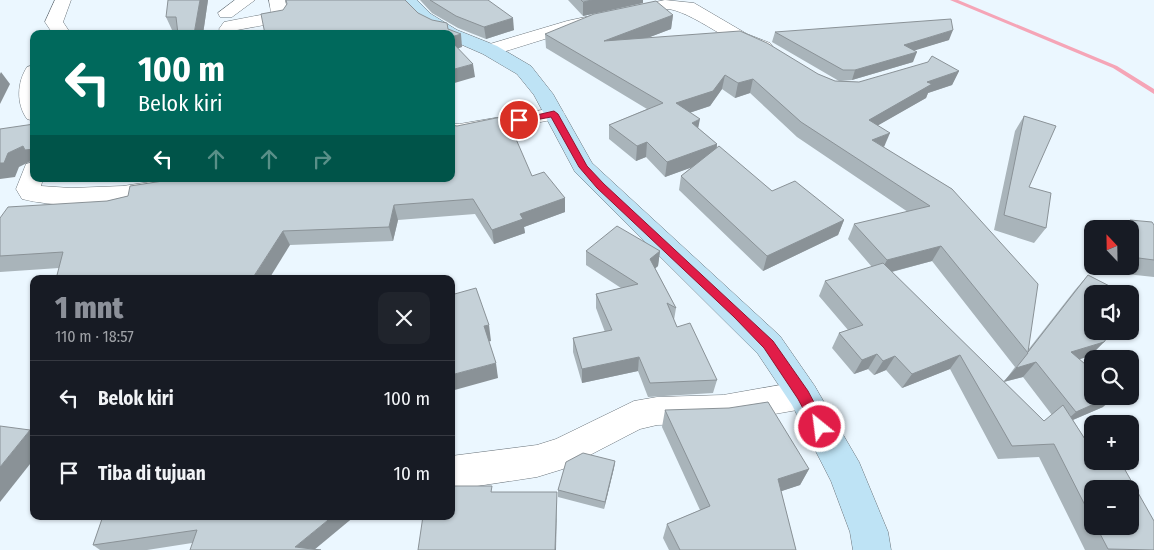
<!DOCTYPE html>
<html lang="id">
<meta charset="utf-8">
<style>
:root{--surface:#171b24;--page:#20242c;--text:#f1f3f6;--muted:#9ea1a6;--line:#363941;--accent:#8c9099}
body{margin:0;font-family:"Fira Sans Condensed",sans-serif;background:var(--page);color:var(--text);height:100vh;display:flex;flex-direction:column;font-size:19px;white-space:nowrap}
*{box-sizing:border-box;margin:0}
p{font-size:16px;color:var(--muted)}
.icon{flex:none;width:28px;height:28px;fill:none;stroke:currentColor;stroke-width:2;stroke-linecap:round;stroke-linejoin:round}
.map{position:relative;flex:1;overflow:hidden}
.panel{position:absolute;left:30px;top:275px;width:425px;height:245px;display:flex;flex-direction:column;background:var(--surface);border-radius:10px;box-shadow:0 1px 4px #0004}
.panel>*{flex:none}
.guide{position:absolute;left:30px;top:30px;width:425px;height:152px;border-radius:10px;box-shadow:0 1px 4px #0004;background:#00695c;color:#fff;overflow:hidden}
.needle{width:32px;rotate:338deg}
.buttons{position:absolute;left:1084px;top:220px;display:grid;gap:10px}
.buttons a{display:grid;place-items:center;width:55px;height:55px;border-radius:10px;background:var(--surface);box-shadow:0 1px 4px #0004;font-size:25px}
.pin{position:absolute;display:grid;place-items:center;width:42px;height:42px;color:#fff;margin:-21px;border:2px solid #fff;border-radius:50%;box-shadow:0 1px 5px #0007}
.me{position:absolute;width:55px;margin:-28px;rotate:331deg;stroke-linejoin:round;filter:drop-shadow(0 0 4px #0008)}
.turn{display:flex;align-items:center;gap:18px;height:105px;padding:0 25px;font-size:22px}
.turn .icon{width:65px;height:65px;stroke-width:2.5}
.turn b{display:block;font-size:35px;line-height:42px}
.lanes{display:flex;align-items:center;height:48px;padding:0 25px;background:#0003;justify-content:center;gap:25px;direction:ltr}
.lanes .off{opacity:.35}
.round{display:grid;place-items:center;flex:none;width:52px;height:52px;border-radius:10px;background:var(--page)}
.headline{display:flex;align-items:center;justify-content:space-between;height:85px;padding:0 25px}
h1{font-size:30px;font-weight:800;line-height:38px;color:var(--accent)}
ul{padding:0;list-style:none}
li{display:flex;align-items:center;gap:15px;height:75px;padding:0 25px;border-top:1px solid var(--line)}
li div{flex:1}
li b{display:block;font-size:19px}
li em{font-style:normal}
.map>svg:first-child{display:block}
</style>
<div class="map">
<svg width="1154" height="550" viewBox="0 0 1154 550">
<rect width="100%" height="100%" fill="#ebf7ff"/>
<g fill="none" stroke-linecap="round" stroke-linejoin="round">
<polygon fill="#f5a5b7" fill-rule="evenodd" points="950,0 958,0 1117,66 1154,89 1154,94 1113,68"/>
<g stroke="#6b757c" stroke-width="1">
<g id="street">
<polygon points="55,0 71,0 63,22 71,34 53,34 45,22"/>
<polygon points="235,0 255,0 232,17 220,17 218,13"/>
<polygon points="269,0 285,0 289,17 286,21 237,30 240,34 222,34 219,29 224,22 271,13"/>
<path d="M665,0L694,3L747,34L770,43L773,47L770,51C744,57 699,14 669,9L577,29L490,56L483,54L481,50L483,46L567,21Z"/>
<path d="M34,65V121L27,119C16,104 17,82 27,67Z"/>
<polygon points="554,108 561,110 565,114 561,118 459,138 451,137 451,124 459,124"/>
<path d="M34,162V179H43L41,186L71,188L123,186L170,179H227L223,184L215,186C155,196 82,214 22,199L16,189L26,164Z"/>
<polygon points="803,381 814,385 819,395 814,405 803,409 723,423 657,425 640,429 563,469 537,477 451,490 451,456 537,445 556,439 634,401 657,397 723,395"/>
</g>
</g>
<g stroke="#6b757c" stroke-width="1">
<path id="secondary" d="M400,0H417L431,14L457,30L497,46L531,66L553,94L592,163L780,336L814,385L859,462L888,532L891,550H853L850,532L831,481L792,405L758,354L575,172L534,95L517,74L483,54L451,40V34C429,34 412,18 400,0Z"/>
</g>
<use href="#street" fill="#fff" fill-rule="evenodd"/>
<use href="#secondary" fill="#bee3f5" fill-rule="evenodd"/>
</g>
<g fill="#a9b4ba" fill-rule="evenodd">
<polygon points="208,0 203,34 178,34 177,30 172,30 166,17"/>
<polygon points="420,0 488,0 514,30 486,39 458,28 432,13"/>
<polygon points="568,0 643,0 643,3 583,16"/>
<path d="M673,15L671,29L647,38L818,74L835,81H839L772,42L775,32L949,40L914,50L913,62L852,80L841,81L859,82L959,71L952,85L928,93L926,98L878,125L884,148L952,189L1028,350L1075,290L1088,275L1104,342L1090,356L1080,359L1103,407L1073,420L1154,550H1085L1039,457L998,459L950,369L902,388L886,370L874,375L868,369L854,374L832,348L839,333L848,330L819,296L825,281L872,267L848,239L854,224L908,212L797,137L750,93L735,98L722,89L710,106L689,113L698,128L717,144V148L772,191L844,220L838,235L763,271L679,190L681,176L692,167L665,177L646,157L636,161L609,139V125L647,109L546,48L545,34ZM932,261L1015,367L1004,382L892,272ZM1023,377L1052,415L1044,421L1004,382ZM1092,489L1130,526H1092Z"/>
<polygon points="1024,116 1029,187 1046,228 1034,243 994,230 1015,131"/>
<polygon points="532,176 565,198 565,212 524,227 525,233 494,244 475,214 398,220 393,241 290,245 59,268 0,272 0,218 107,201 128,196"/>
<polygon points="1130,220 1154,225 1154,277 1117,273 1113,266 1130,266 1130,229 1123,229"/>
<polygon points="586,251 660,251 658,266 655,268 676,308 674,320 677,327 717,380 713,393 648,397 638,371 582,383 573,352 573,338 605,332 596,308 596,294 621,288 586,265"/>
<polygon points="665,410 809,469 800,485 781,491 796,550 669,550 663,538 667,524 700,510 662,427"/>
<polygon points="615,461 614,468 604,509 558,497 558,490"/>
<polygon points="103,516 355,516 192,543 147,550 100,550 93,545"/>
</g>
<g fill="#8a9297">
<polygon points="200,0 208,0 203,34 194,34"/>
<polygon points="592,0 643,0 643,3 583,16 583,2"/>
<polygon points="673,15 671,29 603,55 604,41"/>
<polygon points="513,18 514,30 486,39 484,27"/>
<polygon points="953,30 949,40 900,55 904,45"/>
<polygon points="461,34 462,47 451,51 451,37"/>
<polygon points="917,52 913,62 852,80 855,70"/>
<polygon points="473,64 475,77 451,84 451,70"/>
<polygon points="959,71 952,85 928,93 926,98 863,134 869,120 927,82"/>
<polygon points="1,72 10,84 0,104 0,74"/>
<polygon points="725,75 722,89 710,106 674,118 676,103"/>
<polygon points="753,79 750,93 735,98 738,83"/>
<polygon points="700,119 697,134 692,123"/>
<polygon points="890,133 884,147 872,140"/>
<polygon points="647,142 646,157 636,161 637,146"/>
<polygon points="717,144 715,159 665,177 667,162"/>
<polygon points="23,146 34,149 34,161 33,160 19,167 15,177 0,179 0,163 8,153"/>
<polygon points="142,179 159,179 143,181"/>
<polygon points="565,198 565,212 524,227 525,233 494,244 492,230 520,214"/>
<polygon points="394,205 398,220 393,241 389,227"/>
<polygon points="844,220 838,235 763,271 767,256"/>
<polygon points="283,231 290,245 269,279 252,279"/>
<polygon points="941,246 932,261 879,275 887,260"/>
<polygon points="660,251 658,266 649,274 650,259"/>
<polygon points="489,325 491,341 487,342 484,326"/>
<polygon points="1104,342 1090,356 1057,366 1071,352"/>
<polygon points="877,354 868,369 854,374 862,360"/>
<polygon points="960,355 950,369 902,388 912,374"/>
<polygon points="895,356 886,370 874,375 883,361"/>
<polygon points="639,357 638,371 582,383 582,369"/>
<polygon points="1036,362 1023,377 1003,382 1016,368"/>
<polygon points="496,363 498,378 451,391 451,375"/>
<polygon points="1112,396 1116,396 1103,407 1061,425 1076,412"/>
<polygon points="30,430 34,433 34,459 0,502 0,467"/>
<polygon points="615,461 614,468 604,509 605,502"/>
<polygon points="809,469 800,485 770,495 778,479"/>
<polygon points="557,492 557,504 556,550 555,550"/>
<polygon points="333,516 355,516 314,550 295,547"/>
</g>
<g fill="#c5d1d8" stroke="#8a9297">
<polygon points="168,0 200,0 194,34 178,34 176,17 166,17"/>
<polygon points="286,0 405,0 418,13 432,20 447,23 448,29 461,34 451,37 451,34 265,34 261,14 283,10 287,4"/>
<polygon points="430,0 488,0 513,18 484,27 456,16"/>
<polygon points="581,0 592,0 583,2"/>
<polygon points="656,1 673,15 604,41 740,31 767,43 818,74 835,81 859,82 928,62 932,56 959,71 927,82 932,84 869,120 890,133 872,140 952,189 1038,284 1028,352 1088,275 1125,294 1092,294 1092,331 1112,331 1104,342 1071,352 1092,370 1092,396 1112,396 1076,412 1036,362 1016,368 1028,353 941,246 887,260 854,224 930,206 801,122 753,79 738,83 725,75 713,91 676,103 700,119 692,123 717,144 667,162 647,142 637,146 609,125 663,103 545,34 594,14"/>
<polygon points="951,19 953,30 904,45 917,52 855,70 843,70 775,32"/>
<polygon points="451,41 473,64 451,70"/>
<polygon points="506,116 532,176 544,172 565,198 520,214 523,219 492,230 473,199 394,205 389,227 283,231 252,279 56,279 63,252 0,256 0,218 8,207 107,201 128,196 130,186 176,179 451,179 451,125 457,126"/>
<polygon points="1024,116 1056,126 1029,187 1051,193 1046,228 1004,215"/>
<polygon points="34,124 34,149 25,150 23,146 8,153 4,163 0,163 0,129"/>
<polygon points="719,146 772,191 795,181 844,220 767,256 681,176"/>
<polygon points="1130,220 1152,222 1154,225 1154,260 1131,257 1130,255 1130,229 1123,229"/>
<polygon points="617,226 660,251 650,259 676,308 667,303 677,327 690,323 717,380 650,383 639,357 582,369 573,338 612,330 596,294 638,284 586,251"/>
<polygon points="883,263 1044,421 1063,405 1092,450 1092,461 1120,461 1154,521 1154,550 1108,549 1096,526 1130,526 1130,489 1092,489 1092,519 1054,444 1012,446 960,355 912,374 895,356 883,361 877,354 862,360 839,333 863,325 825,281"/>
<polygon points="476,288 489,325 484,326 496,363 451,375 451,295"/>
<polygon points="1130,296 1134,298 1130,304"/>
<polygon points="768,402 809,469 778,479 796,550 680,550 667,524 710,506 665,410 729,408"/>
<polygon points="0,426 30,430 0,467"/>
<polygon points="583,453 615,461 605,502 558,490 566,462"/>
<polygon points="451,486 492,486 491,492 557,492 555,550 418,550 423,516 451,516"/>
<polygon points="103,516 333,516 295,547 321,550 190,550 197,530 93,545"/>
</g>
<polygon fill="#e11d48" stroke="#92132f" points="554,111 558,114 587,166 604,184 773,341 808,391 827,427 825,431 820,433 815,431 798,399 764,348 734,317 597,188 579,167 551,117 519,123 515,120"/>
</svg>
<div class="buttons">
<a><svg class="needle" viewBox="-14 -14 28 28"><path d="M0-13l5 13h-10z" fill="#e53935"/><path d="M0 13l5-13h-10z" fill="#9ea1a6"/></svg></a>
<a><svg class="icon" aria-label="sound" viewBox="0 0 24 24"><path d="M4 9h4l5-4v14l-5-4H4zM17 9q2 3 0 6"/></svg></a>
<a><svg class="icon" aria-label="search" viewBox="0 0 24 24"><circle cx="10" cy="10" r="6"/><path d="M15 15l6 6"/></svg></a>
<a>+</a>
<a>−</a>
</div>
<div class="pin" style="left:519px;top:120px;background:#d93025"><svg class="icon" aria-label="arrive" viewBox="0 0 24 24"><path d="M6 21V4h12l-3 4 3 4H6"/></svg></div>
<svg class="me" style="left:820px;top:427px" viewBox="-20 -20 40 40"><circle r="17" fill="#e11d48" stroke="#fff" stroke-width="3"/><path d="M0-11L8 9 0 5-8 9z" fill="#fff"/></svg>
<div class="guide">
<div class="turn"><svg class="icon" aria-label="left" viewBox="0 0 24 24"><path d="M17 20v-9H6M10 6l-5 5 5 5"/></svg><div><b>100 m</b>Belok kiri</div></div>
<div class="lanes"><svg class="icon" aria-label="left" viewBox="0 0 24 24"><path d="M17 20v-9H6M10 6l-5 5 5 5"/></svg><svg class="icon off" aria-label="ahead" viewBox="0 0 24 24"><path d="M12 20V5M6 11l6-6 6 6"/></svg><svg class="icon off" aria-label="ahead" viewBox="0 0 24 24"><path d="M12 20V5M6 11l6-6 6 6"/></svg><svg class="icon off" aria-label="right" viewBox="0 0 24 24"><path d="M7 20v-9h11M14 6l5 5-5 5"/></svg></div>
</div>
<section class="panel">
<div class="headline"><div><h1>1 mnt</h1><p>110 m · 18:57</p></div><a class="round"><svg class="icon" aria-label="close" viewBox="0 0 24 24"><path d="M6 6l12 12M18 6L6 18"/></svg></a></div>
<ul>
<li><svg class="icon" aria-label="left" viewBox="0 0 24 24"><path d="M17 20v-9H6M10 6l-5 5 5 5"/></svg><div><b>Belok kiri</b></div><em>100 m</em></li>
<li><svg class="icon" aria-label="arrive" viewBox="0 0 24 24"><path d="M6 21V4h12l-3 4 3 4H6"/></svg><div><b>Tiba di tujuan</b></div><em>10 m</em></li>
</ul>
</section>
</div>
